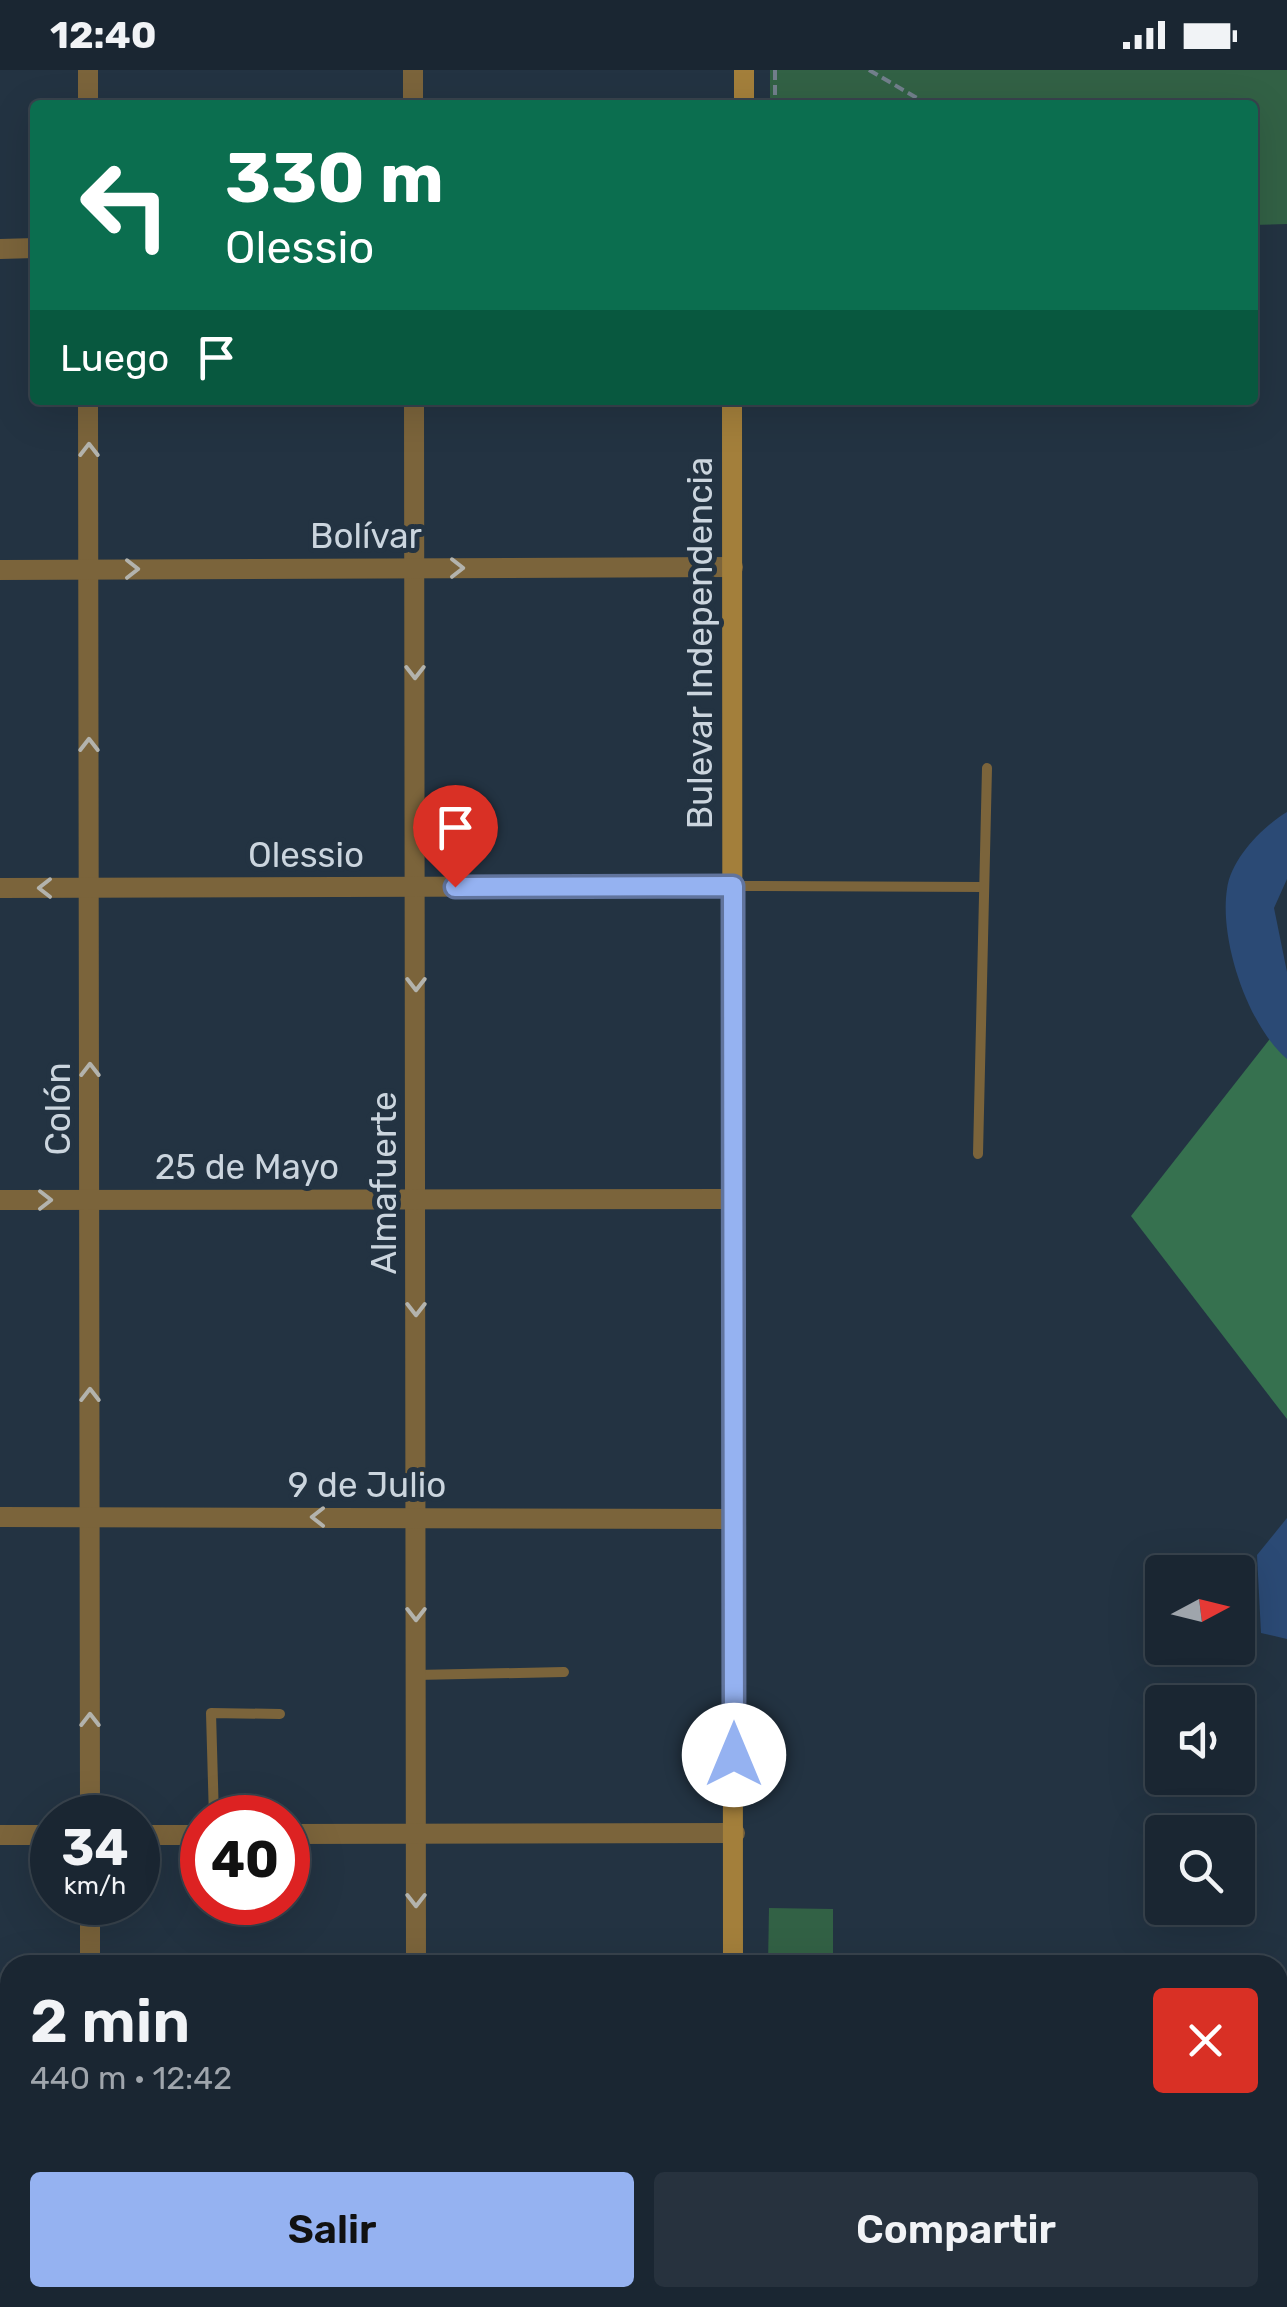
<!DOCTYPE html>
<html lang="es">
<meta charset="utf-8">
<style>
:root{--surface:#1a2632;--page:#27323e;--text:#f1f3f6;--muted:#9fa5ac;--line:#38434d;--accent:#95b2f1}
body{margin:0;font-family:Rubik,sans-serif;background:var(--page);color:var(--text);height:100vh;display:flex;flex-direction:column;font-size:38px;white-space:nowrap}
*{box-sizing:border-box;margin:0}
p{font-size:32px;color:var(--muted)}
.icon{flex:none;width:55px;height:55px;fill:none;stroke:currentColor;stroke-width:2;stroke-linecap:round;stroke-linejoin:round}
.map{position:relative;flex:1;overflow:hidden}
.drawer{position:absolute;left:0px;top:1885px;width:1288px;height:352px;display:flex;flex-direction:column;background:var(--surface);border-radius:30px 30px 0 0;box-shadow:0 10px 40px #0002,0 0 0 2px var(--line)}
.drawer>*{flex:none}
.guide{position:absolute;left:30px;top:30px;width:1228px;height:305px;border-radius:10px;box-shadow:0 10px 40px #0002,0 0 0 2px var(--line);background:#0b6e4f;color:#fff;overflow:hidden}
.needle{width:65px;rotate:83deg}
.buttons{position:absolute;left:1145px;top:1485px;display:grid;gap:20px}
.buttons a{display:grid;place-items:center;width:110px;height:110px;border-radius:10px;background:var(--surface);box-shadow:0 10px 40px #0002,0 0 0 2px var(--line);font-size:50px}
.speed{position:absolute;left:30px;top:1725px;display:flex;gap:20px;font-size:50px;font-weight:700;text-align:center}
.speed>*{display:grid;place-content:center;width:130px;height:130px;border-radius:50%;background:var(--surface);box-shadow:0 10px 40px #0002,0 0 0 2px var(--line);line-height:1}
.speed small{font-size:25px;font-weight:400}
.speed .limit{border:15px solid #d22;background:#fff;color:#111}
.pin{position:absolute;display:grid;place-items:center;width:85px;height:85px;color:#fff;margin:-102px -42px;border-radius:50% 50% 50% 0;rotate:-45deg;box-shadow:0 0 10px #0007}
.pin .icon{rotate:45deg}
.me{position:absolute;width:110px;margin:-55px;rotate:0deg;stroke-linejoin:round;filter:drop-shadow(0 0 8px #0008)}
.turn{display:flex;align-items:center;gap:35px;height:210px;padding:0 30px;font-size:45px}
.turn .icon{width:130px;height:130px;stroke-width:2.5}
.turn b{display:block;font-size:70px;line-height:85px}
.then{display:flex;align-items:center;height:95px;padding:0 30px;background:#0003;gap:20px;font-size:38px}
.round{display:grid;place-items:center;flex:none;width:105px;height:105px;border-radius:10px;background:var(--page)}
.headline{display:flex;align-items:center;justify-content:space-between;height:170px;padding:0 30px}
h1{font-size:60px;font-weight:600;line-height:75px}
.button{display:flex;gap:20px;margin-top:auto;padding:20px 30px}
.button a{flex:1;height:115px;border-radius:10px;background:var(--accent);color:#111;font-size:40px;font-weight:600;line-height:115px;text-align:center}
.button a+a{background:var(--page);color:var(--text)}
.status{display:flex;justify-content:space-between;align-items:center;height:70px;padding:0 50px;background:var(--surface);direction:ltr}
.status svg{height:28px;fill:currentColor}
.map>svg:first-child{display:block}
</style>
<div class="status"><b>12:40</b><svg viewBox="0 0 49 12"><path d="M0 12V9h3v3zM5 12V6h3v6zM10 12V3h3v9zM15 12V0h3v12zM26 1h20v11H26zM47 4h2v5h-2z"/></svg></div>
<div class="map">
<svg width="1287" height="2237" viewBox="0 0 1287 2237">
<rect width="100%" height="100%" fill="#233342"/>
<polygon fill="#45333c" points="446,2228 716,2228 716,2237 447,2237"/>
<g fill="#326145">
<polygon points="770,0 1287,0 1287,154 1253,155 1252,35 770,35"/>
<polygon points="769,1838 833,1839 833,1895 768,1895"/>
</g>
<polygon fill="#36714f" points="1287,947 1287,1349 1131,1146"/>
<g fill="#2b4a75">
<path d="M1287,742V809L1274,838L1287,902V989C1248,956 1219,870 1227,819C1231,789 1262,757 1287,742Z"/>
<polygon points="1287,1448 1287,1569 1261,1563 1257,1485"/>
</g>
<g fill="none" stroke-linecap="round" stroke-linejoin="round">
<g stroke="#727f8c" stroke-width="4" stroke-dasharray="10 5" stroke-linecap="butt">
<polyline points="775,0 775,35"/>
<polyline points="869,0 929,35"/>
</g>
<g stroke="#7b643b" stroke-width="10">
<polyline points="733,816 984,817"/>
<polyline points="978,1084 987,698"/>
<polyline points="416,1605 564,1602"/>
<polyline points="214,1748 211,1643 280,1644"/>
<polyline points="1162,2237 1287,2231"/>
</g>
<g stroke="#7b643b" stroke-width="20">
<polyline points="88,35 88,0"/>
<polyline points="413,35 413,0"/>
<polyline points="0,179 35,178"/>
<polyline points="88,330 90,1748"/>
<polyline points="414,330 416,1895"/>
<polyline points="0,500 733,497"/>
<polyline points="0,818 733,816"/>
<polyline points="0,1130 734,1129"/>
<polyline points="0,1447 734,1449"/>
<polyline points="288,1764 735,1763"/>
<polyline points="0,1765 52,1765"/>
<polyline points="138,1765 202,1765"/>
<polyline points="90,1895 90,1832"/>
<polyline points="0,2084 10,2084"/>
<polyline points="88,2237 88,2228"/>
<polyline points="415,2237 415,2228"/>
</g>
<g stroke="#a37f3b" stroke-width="20">
<polyline points="744,35 744,0"/>
<polyline points="732,330 733,1895"/>
<polyline points="731,2228 731,2237"/>
</g>
</g>
<defs><path id="oneway-chevron" d="M-2-3.5L2.5 0L-2 3.5" fill="none" stroke-width="1.6" stroke-linecap="round" stroke-linejoin="round" transform="scale(2.5)"/></defs>
<g stroke="#b3b3ad">
<use href="#oneway-chevron" transform="translate(89 380) rotate(-90)"/>
<use href="#oneway-chevron" transform="translate(457 498)"/>
<use href="#oneway-chevron" transform="translate(132 499)"/>
<use href="#oneway-chevron" transform="translate(415 602) rotate(90)"/>
<use href="#oneway-chevron" transform="translate(89 675) rotate(-90)"/>
<use href="#oneway-chevron" transform="translate(45 818) rotate(180)"/>
<use href="#oneway-chevron" transform="translate(416 914) rotate(90)"/>
<use href="#oneway-chevron" transform="translate(90 1000) rotate(-90)"/>
<use href="#oneway-chevron" transform="translate(45 1130)"/>
<use href="#oneway-chevron" transform="translate(416 1239) rotate(90)"/>
<use href="#oneway-chevron" transform="translate(90 1325) rotate(-90)"/>
<use href="#oneway-chevron" transform="translate(318 1447) rotate(180)"/>
<use href="#oneway-chevron" transform="translate(416 1544) rotate(90)"/>
<use href="#oneway-chevron" transform="translate(90 1650) rotate(-90)"/>
<use href="#oneway-chevron" transform="translate(416 1830) rotate(90)"/>
</g>
<g fill="none" stroke-linecap="round" stroke-linejoin="round">
<g stroke="#61749d" stroke-width="25">
<polyline id="route" points="455,817 733,816 734,1685"/>
</g>
<use href="#route" stroke="#95b2f1" stroke-width="18"/>
</g>
<g text-anchor="middle" stroke-width="10" stroke-linejoin="round" paint-order="stroke">
<g font-size="35" fill="#cbd5de" stroke="#233342">
<text x="366" y="478">Bolívar</text>
<text transform="translate(700 573) rotate(-90)" y="12">Bulevar Independencia</text>
<text x="306" y="797">Olessio</text>
<text transform="translate(58 1039) rotate(-90)" y="12">Colón</text>
<text x="247" y="1109">25 de Mayo</text>
<text transform="translate(384 1113) rotate(-90)" y="12">Almafuerte</text>
<text x="367" y="1427">9 de Julio</text>
</g>
</g>
</svg>
<div class="buttons">
<a><svg class="needle" viewBox="-14 -14 28 28"><path d="M0-13l5 13h-10z" fill="#e53935"/><path d="M0 13l5-13h-10z" fill="#9fa5ac"/></svg></a>
<a><svg class="icon" aria-label="sound" viewBox="0 0 24 24"><path d="M4 9h4l5-4v14l-5-4H4zM17 9q2 3 0 6"/></svg></a>
<a><svg class="icon" aria-label="search" viewBox="0 0 24 24"><circle cx="10" cy="10" r="6"/><path d="M15 15l6 6"/></svg></a>
</div>
<div class="speed"><div>34<small>km/h</small></div><div class="limit">40</div></div>
<div class="pin" style="left:455px;top:817px;background:#d93025"><svg class="icon" aria-label="arrive" viewBox="0 0 24 24"><path d="M6 21V4h12l-3 4 3 4H6"/></svg></div>
<svg class="me" style="left:734px;top:1685px" viewBox="-20 -20 40 40"><circle r="19" fill="#fff"/><path d="M0-13L10 11 0 6-10 11z" fill="#95b2f1"/></svg>
<div class="guide">
<div class="turn"><svg class="icon" aria-label="left" viewBox="0 0 24 24"><path d="M17 20v-9H6M10 6l-5 5 5 5"/></svg><div><b>330 m</b>Olessio</div></div>
<div class="then">Luego<svg class="icon" aria-label="arrive" viewBox="0 0 24 24"><path d="M6 21V4h12l-3 4 3 4H6"/></svg></div>
</div>
<section class="drawer">
<div class="headline"><div><h1>2 min</h1><p>440 m · 12:42</p></div><a class="round" style="background:#d93025;color:#fff"><svg class="icon" aria-label="close" viewBox="0 0 24 24"><path d="M6 6l12 12M18 6L6 18"/></svg></a></div>
<div class="button"><a>Salir</a><a>Compartir</a></div>
</section>
</div>
